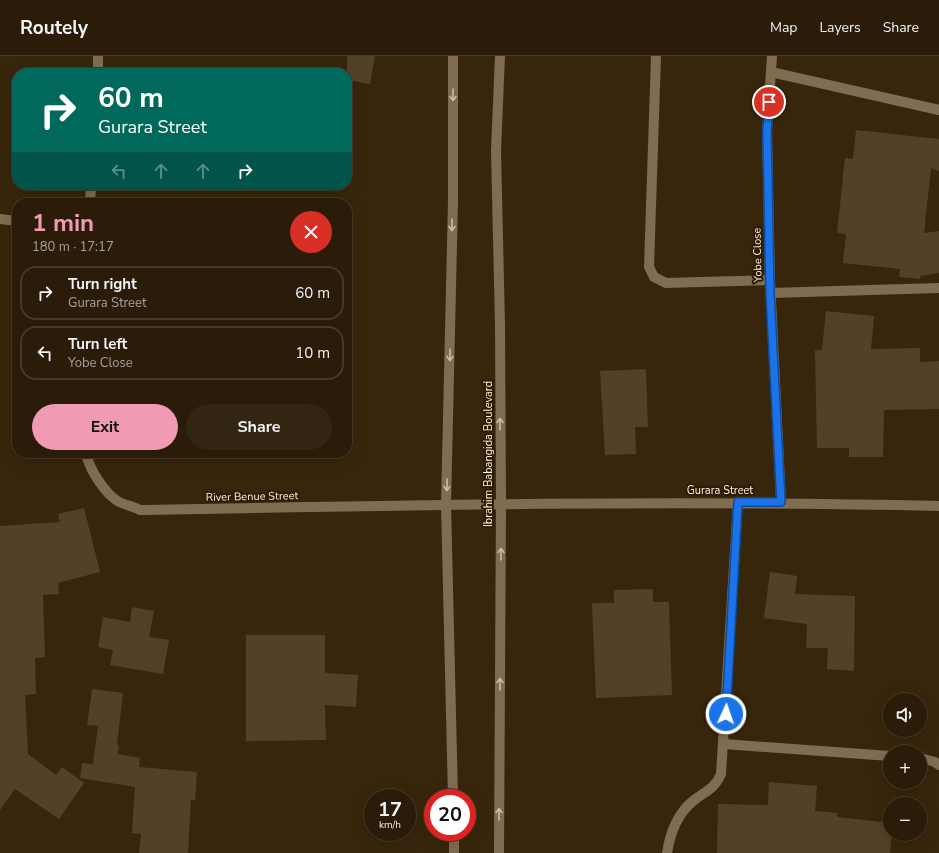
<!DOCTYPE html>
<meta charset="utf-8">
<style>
:root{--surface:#2a1c09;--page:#322512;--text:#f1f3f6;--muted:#a5a19c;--line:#463a2a;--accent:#f19ab3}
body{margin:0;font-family:"Nunito Sans",sans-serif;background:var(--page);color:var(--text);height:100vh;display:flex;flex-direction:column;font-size:15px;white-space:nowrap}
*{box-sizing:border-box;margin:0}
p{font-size:13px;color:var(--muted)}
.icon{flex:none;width:22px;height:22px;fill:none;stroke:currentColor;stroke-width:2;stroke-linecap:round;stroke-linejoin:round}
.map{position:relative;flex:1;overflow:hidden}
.sheet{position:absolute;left:12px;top:142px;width:340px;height:260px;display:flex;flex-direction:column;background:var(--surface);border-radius:16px;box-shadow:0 4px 16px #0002,0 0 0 1px var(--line)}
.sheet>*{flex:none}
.guide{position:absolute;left:12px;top:12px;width:340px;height:122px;border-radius:16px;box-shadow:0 4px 16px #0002,0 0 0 1px var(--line);background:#00695c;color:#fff;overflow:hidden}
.buttons{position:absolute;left:883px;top:637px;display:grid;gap:8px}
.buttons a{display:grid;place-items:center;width:44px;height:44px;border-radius:50%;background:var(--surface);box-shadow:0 4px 16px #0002,0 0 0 1px var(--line);font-size:20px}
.speed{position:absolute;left:364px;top:733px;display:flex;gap:8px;font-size:20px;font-weight:700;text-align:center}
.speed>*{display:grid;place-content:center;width:52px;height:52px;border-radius:50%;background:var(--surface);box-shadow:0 4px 16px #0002,0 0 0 1px var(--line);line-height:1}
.speed small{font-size:10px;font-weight:400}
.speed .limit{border:6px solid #d22;background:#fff;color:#111}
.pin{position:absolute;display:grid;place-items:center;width:34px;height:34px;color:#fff;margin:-17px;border:2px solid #fff;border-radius:50%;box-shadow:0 1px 4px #0007}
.me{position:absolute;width:44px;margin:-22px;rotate:3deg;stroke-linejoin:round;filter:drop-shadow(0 0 3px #0008)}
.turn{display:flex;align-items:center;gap:14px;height:84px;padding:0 20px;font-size:18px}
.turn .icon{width:52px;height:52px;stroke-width:2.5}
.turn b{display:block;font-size:28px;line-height:34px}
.lanes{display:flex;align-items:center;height:38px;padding:0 20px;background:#0003;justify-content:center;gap:20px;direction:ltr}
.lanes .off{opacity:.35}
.round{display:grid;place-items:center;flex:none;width:42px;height:42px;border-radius:21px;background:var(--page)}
.summary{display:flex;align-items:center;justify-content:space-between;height:68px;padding:0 20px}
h1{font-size:24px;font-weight:700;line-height:30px;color:var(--accent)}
.primary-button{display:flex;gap:8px;margin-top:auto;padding:8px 20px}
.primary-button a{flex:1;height:46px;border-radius:24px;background:var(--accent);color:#111;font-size:16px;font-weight:700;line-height:46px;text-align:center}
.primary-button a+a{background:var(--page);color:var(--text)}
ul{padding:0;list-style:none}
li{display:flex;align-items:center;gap:12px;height:54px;margin:0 8px 6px;padding:0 12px;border:2px solid var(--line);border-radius:16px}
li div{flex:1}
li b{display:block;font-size:15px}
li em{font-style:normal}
header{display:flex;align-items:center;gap:24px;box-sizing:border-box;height:56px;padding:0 20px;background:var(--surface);border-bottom:1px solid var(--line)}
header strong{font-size:19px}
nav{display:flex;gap:22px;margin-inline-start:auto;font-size:14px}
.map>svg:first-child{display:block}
</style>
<header>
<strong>Routely</strong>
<nav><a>Map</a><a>Layers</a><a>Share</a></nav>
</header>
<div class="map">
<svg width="939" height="797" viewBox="0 0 939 797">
<rect width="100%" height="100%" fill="#38260c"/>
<g fill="#534127">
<polygon points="347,0 375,0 370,28 347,24"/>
<polygon points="856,74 939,83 939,115 931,112 924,177 939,175 939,217 920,220 920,223 899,221 900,213 843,207 846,178 837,177 845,102 853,103"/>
<polygon points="826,255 874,260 871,293 920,292 920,306 939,305 939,353 884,354 883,401 849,401 849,392 817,392 815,294 822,294"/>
<polygon points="646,313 648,371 635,371 636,398 605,399 600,315"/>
<polygon points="84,452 100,516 58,527 59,538 43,539 45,601 35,602 36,638 25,639 28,698 56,719 62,711 84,727 59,763 15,733 0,754 0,470 60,466 58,458"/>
<polygon points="770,516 797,520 795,538 855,540 854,615 827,613 828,592 806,592 807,568 764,562"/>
<polygon points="653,533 653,546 669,546 672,639 596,642 592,547 614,547 614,534"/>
<polygon points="132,551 154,555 149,581 169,584 163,618 110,609 113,594 98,591 103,561 130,566"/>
<polygon points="246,579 325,579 325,617 358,619 356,651 325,649 326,684 246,685"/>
<polygon points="92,633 123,637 117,689 119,689 118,698 140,702 139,711 197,716 195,744 191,744 188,797 139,797 141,778 132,777 135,731 80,722 82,707 93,708 98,670 87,669"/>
<polygon points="769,726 817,730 815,755 837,757 837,761 890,767 890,778 892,778 890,797 717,797 718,748 768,749"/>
</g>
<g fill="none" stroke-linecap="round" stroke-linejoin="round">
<g stroke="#806c51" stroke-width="10">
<polyline points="656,0 649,211 654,221 666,227 770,224"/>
<polyline points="724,688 890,700"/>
<polyline points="920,702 935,706 939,709"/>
<path d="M667,797C670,778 677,758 693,745C704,736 715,733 721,718L738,446"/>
</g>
<g stroke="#806c51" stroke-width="10">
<polyline points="98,0 98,17"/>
<polyline points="772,0 767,76 770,224 781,446"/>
<polyline points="771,16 939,54"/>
<polyline points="90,147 91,129"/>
<polyline points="0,163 17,165"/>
<polyline points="770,237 939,232"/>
<path d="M86,397C89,413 105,438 119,446C126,449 134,451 140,454C407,449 673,444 939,450"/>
</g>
<g stroke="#806c51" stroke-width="10">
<polyline points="453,0 453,145 446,448 453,742"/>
<polyline points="454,776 454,797"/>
<polyline points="499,797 501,447 500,269 496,95 500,0"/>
</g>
</g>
<defs><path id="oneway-shaft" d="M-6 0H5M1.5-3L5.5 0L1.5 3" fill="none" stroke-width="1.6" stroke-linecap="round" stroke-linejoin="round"/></defs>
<g stroke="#ccbca9">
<use href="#oneway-shaft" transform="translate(453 39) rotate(90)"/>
<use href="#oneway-shaft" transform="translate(452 169) rotate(91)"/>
<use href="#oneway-shaft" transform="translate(450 299) rotate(91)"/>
<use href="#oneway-shaft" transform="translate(500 368) rotate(-90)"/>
<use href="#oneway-shaft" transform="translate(447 429) rotate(91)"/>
<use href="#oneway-shaft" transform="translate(501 498) rotate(-90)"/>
<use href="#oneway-shaft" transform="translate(500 628) rotate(-90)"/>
<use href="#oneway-shaft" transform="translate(499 758) rotate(-90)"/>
</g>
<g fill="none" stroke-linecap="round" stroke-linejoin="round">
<g stroke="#114b97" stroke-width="10">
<polyline id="route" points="726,658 738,446 781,446 770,237 767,76 769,46"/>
</g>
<use href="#route" stroke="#1a73e8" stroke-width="7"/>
</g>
<g text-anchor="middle" stroke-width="4" stroke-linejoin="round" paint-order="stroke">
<g font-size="11" fill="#fef2e3" stroke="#2d1c03">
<text transform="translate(757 199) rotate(-91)" y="4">Yobe Close</text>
<text transform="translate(488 398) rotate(-90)" y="4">Ibrahim Babangida Boulevard</text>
<text x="720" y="438">Gurara Street</text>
<text transform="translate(252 440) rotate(-1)" y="4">River Benue Street</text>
</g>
</g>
</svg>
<div class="buttons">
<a><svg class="icon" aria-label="sound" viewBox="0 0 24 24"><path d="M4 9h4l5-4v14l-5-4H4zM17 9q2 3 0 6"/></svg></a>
<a>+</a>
<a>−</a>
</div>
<div class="speed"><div>17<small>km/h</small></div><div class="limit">20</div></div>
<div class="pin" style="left:769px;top:46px;background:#d93025"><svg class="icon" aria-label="arrive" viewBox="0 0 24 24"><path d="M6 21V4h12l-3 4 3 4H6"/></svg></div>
<svg class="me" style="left:726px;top:658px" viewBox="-20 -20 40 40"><circle r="17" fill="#1a73e8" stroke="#fff" stroke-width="3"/><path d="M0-11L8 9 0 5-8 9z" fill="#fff"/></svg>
<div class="guide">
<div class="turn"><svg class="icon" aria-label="right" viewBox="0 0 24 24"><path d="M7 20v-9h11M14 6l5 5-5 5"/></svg><div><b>60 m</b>Gurara Street</div></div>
<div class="lanes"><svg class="icon off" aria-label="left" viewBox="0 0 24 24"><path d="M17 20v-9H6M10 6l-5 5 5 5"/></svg><svg class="icon off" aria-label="ahead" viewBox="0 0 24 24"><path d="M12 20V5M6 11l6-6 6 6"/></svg><svg class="icon off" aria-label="ahead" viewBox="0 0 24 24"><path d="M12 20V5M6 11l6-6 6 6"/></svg><svg class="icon" aria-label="right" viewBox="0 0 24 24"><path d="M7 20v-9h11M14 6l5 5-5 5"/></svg></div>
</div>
<section class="sheet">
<div class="summary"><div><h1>1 min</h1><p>180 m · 17:17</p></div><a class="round" style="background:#d93025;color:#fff"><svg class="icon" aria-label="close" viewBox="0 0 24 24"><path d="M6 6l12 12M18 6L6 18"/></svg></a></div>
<ul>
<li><svg class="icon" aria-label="right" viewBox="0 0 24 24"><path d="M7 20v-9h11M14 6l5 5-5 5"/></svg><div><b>Turn right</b><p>Gurara Street</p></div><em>60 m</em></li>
<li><svg class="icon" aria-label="left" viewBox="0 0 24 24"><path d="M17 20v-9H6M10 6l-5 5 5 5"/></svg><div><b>Turn left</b><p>Yobe Close</p></div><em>10 m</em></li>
</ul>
<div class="primary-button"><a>Exit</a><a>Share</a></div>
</section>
</div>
